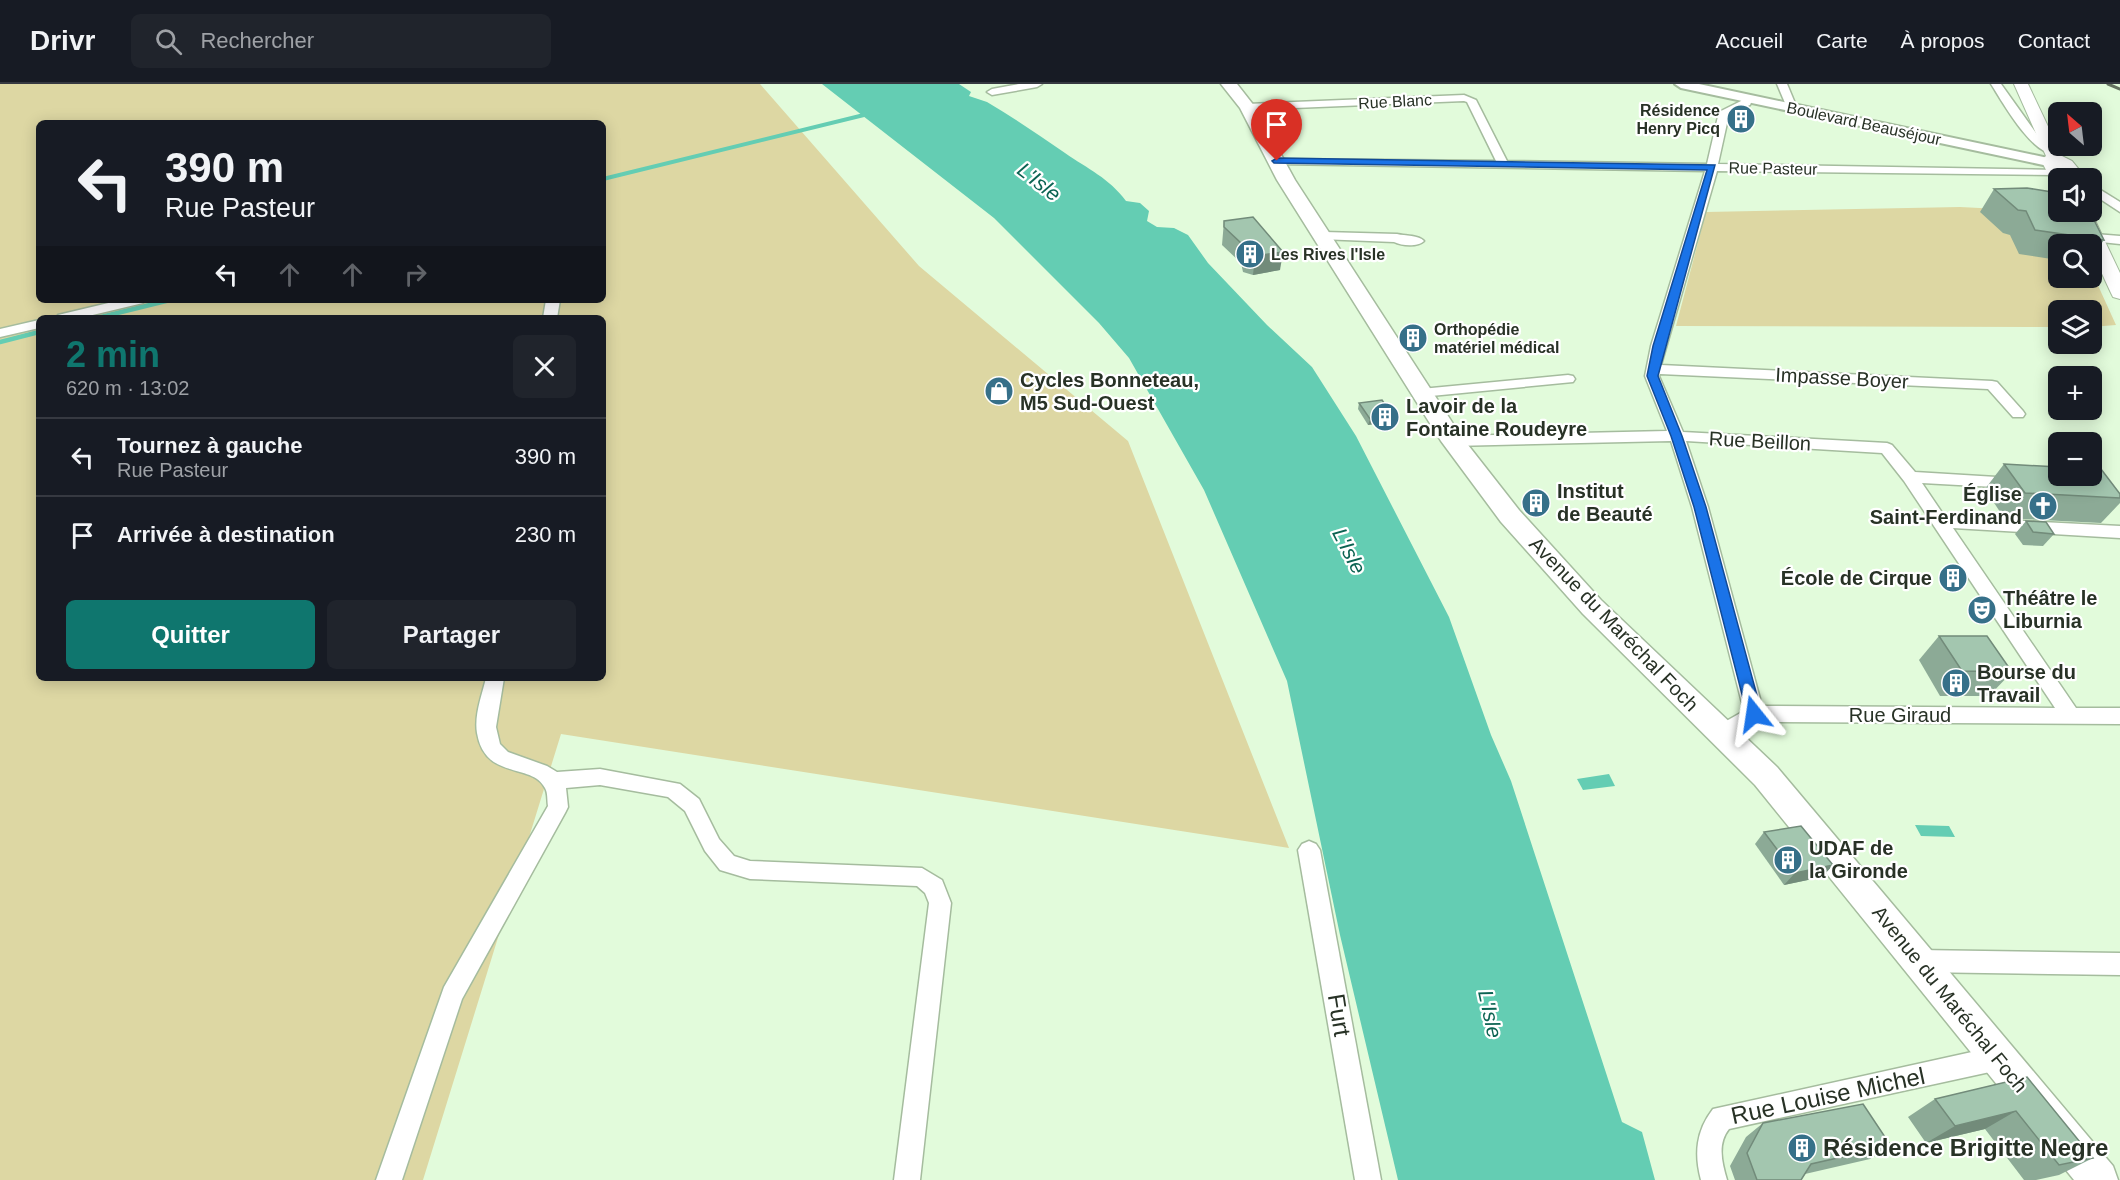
<!DOCTYPE html>
<html lang="fr">
<meta charset="utf-8">
<style>
:root{--surface:#171b24;--page:#20242c;--text:#f1f3f6;--muted:#9ea1a6;--line:#363941;--accent:#0f766e}
body{margin:0;font-family:Arial,sans-serif;background:var(--page);color:var(--text);height:100vh;display:flex;flex-direction:column;font-size:22px;white-space:nowrap}
*{box-sizing:border-box;margin:0}
p{font-size:20px;color:var(--muted)}
.icon{flex:none;width:33px;height:33px;fill:none;stroke:currentColor;stroke-width:2;stroke-linecap:round;stroke-linejoin:round}
.map{position:relative;flex:1;overflow:hidden}
.side{position:absolute;left:36px;top:231px;width:570px;height:366px;display:flex;flex-direction:column;background:var(--surface);border-radius:9px;box-shadow:0 3px 15px #0003}
.side>*{flex:none}
.top-card{position:absolute;left:36px;top:36px;width:570px;height:183px;border-radius:9px;box-shadow:0 3px 15px #0003;background:#171b24;color:var(--text);overflow:hidden}
.needle{width:39px;rotate:332deg}
.tools{position:absolute;left:2048px;top:18px;display:grid;gap:12px}
.tools a{display:grid;place-items:center;width:54px;height:54px;border-radius:9px;background:var(--surface);box-shadow:0 3px 15px #0003;font-size:30px}
.pin{position:absolute;display:grid;place-items:center;width:51px;height:51px;color:#fff;margin:-62px -26px;border-radius:50% 50% 50% 0;rotate:-45deg;box-shadow:0 0 6px #0007}
.pin .icon{rotate:45deg}
.me{position:absolute;width:66px;margin:-33px;rotate:345deg;stroke-linejoin:round;filter:drop-shadow(0 0 4px #0008)}
.turn{display:flex;align-items:center;gap:21px;height:126px;padding:0 30px;font-size:27px}
.turn .icon{width:78px;height:78px;stroke-width:2.5}
.turn b{display:block;font-size:42px;line-height:51px}
.lanes{display:flex;align-items:center;height:57px;padding:0 30px;background:#0003;justify-content:center;gap:30px;direction:ltr}
.lanes .off{opacity:.35}
.round{display:grid;place-items:center;flex:none;width:63px;height:63px;border-radius:9px;background:var(--page)}
.head{display:flex;align-items:center;justify-content:space-between;height:102px;padding:0 30px}
h1{font-size:36px;font-weight:600;line-height:45px;color:var(--accent)}
.cta{display:flex;gap:12px;margin-top:auto;padding:12px 30px}
.cta a{flex:1;height:69px;border-radius:9px;background:var(--accent);color:#fff;font-size:24px;font-weight:600;line-height:69px;text-align:center}
.cta a+a{background:var(--page);color:var(--text)}
ul{padding:0;list-style:none}
li{display:flex;align-items:center;gap:18px;height:78px;padding:0 30px;border-top:2px solid var(--line)}
li div{flex:1}
li b{display:block;font-size:22px}
li em{font-style:normal}
header{display:flex;align-items:center;gap:36px;box-sizing:border-box;height:84px;padding:0 30px;background:var(--surface);border-bottom:2px solid var(--line)}
header strong{font-size:28px}
nav{display:flex;gap:33px;margin-inline-start:auto;font-size:21px}
.search{width:420px;height:54px;background:var(--page);display:flex;align-items:center;gap:15px;box-sizing:border-box;padding:0 21px;border-radius:9px;color:var(--muted);font-size:22px}
.map>svg:first-child{display:block}
</style>
<header>
<strong>Drivr</strong>
<div class="search"><svg class="icon" aria-label="search" viewBox="0 0 24 24"><circle cx="10" cy="10" r="6"/><path d="M15 15l6 6"/></svg>Rechercher</div>
<nav><a>Accueil</a><a>Carte</a><a>À propos</a><a>Contact</a></nav>
</header>
<div class="map">
<svg width="2120" height="1096" viewBox="0 0 2120 1096">
<rect width="100%" height="100%" fill="#e2fbdb"/>
<g fill="#ddd7a3" fill-rule="evenodd">
<path d="M0,0H760L919,182L1128,357L1289,764L561,650L423,1096H0ZM39,39H603V216H39ZM39,234H603V594H39Z"/>
<polygon points="1960,123 2058,128 2058,194 2091,194 2091,186 2116,241 2091,243 2091,226 2058,226 2058,243 1676,242 1706,128"/>
</g>
<g fill="#64cdb3">
<path d="M822,0H959L971,8L969,12L987,18C1014,34 1039,51 1065,69C1088,85 1109,94 1126,117L1140,119L1149,127L1147,137L1157,143L1174,144L1188,151L1208,179L1267,241L1312,283L1356,352L1449,533L1491,651L1511,697L1622,1038L1642,1048L1655,1096H1398L1340,851L1287,597L1204,406L1129,274L1099,239L994,134Z"/>
<polygon points="1609,690 1615,702 1583,706 1577,695"/>
<polygon points="1915,741 1949,742 1955,753 1921,752"/>
</g>
<g fill="none" stroke-linecap="round" stroke-linejoin="round">
<polyline stroke="#64cdb3" stroke-width="4" points="603,95 868,30"/>
<g stroke="#64cdb3" stroke-width="4.5">
<polyline points="97,234 170,216"/>
<polyline points="0,258 39,248"/>
</g>
<g stroke="#a5bc9e" stroke-width="3">
<g id="minor">
<polygon points="1019,0 1042,0 1037,3 992,11 987,8 992,5"/>
<polygon points="1777,0 1787,0 1797,24 1796,26 1788,26"/>
<path d="M1991,0H2001L2041,56L2055,65V69C2033,73 2002,17 1991,0Z"/>
<path d="M1464,11L1476,16L1507,77L1707,80L1719,28L1741,17L1744,12L1748,11L1753,14L1750,21L1729,30L1718,80L2058,86V90L2054,91L1717,87L1661,281L1992,297L1997,298L2023,327L2025,330L2023,333H2013L1988,305L1660,290L1659,292L1683,348L1887,359L1892,361L1915,388L2013,394L2019,395L2021,399L2019,403L2013,404L1922,399L1945,433L2120,442V454L1953,444L2076,624H2120V640L1757,638C1745,645 1728,659 1714,654L1711,649L1714,644L1744,627L1692,423L1671,357L1453,362L1445,357L1453,352L1667,347L1645,292L1651,262L1705,87L1277,80L1273,79V75L1496,77L1467,18L1464,17L1247,26L1242,23L1247,20ZM1686,357L1882,369L1904,397L2055,624L1762,622L1708,423Z"/>
<polygon points="2091,100 2120,118 2120,128 2091,109"/>
<path d="M1324,148L1397,150C1405,152 1419,151 1424,157C1418,163 1402,162 1394,158L1320,155L1318,152L1320,149Z"/>
<polygon points="2095,150 2120,152 2120,160 2091,157 2089,154 2091,151"/>
<polygon points="121,216 145,216 143,219 80,234 56,234 58,231"/>
<polygon points="546,216 560,216 557,234 543,234"/>
<polygon points="39,236 39,244 0,253 0,245"/>
<polygon points="1568,291 1573,292 1575,295 1573,298 1421,313 1414,309 1421,305"/>
<path d="M486,594H504L496,643L500,660L508,668L547,682L557,688L600,685L680,700L699,715L719,755L734,772L750,777L922,784L942,796L951,819L920,1096H894L929,819L925,809L917,802L750,795L720,786L705,767L685,727L668,713L600,701L566,704L568,723L565,729L462,915L402,1096H376L444,903L548,722C547,716 548,709 545,704C532,678 485,697 477,649C474,631 482,611 486,594Z"/>
<polygon points="1309,757 1316,760 1320,766 1381,1096 1355,1096 1298,766 1302,760"/>
<polygon points="1918,866 2120,869 2120,891 1918,888 1910,884 1907,877 1910,870"/>
<path d="M1999,962L2007,966L2011,974L2007,982L1999,986L1729,1045C1717,1060 1722,1079 1727,1096H1701C1694,1070 1696,1047 1713,1025Z"/>
</g>
</g>
<g stroke="#a5bc9e" stroke-width="4">
<polygon id="tertiary" points="1675,0 1699,0 2048,74 2055,78 2048,82 1681,4"/>
</g>
<g stroke="#a5bc9e" stroke-width="2">
<g id="secondary">
<polygon points="2014,0 2028,0 2062,72 2072,77 2086,94 2069,94 2063,87 2066,94 2058,94 2058,99 2052,98 2041,76 2046,72"/>
<polygon points="2074,128 2091,128 2120,189 2120,215 2113,213 2111,209 2091,166 2091,160 2088,160"/>
</g>
</g>
<g stroke="#a5bc9e" stroke-width="3">
<polygon id="primary" points="1221,0 1237,0 1255,23 1295,96 1461,352 1519,426 1601,516 1777,683 2113,1082 2118,1096 2074,1096 1755,701 1583,530 1501,438 1441,357 1277,96 1240,24"/>
</g>
<use href="#minor" fill="#fff" fill-rule="evenodd"/>
<use href="#tertiary" fill="#fff" fill-rule="evenodd"/>
<use href="#secondary" fill="#fff" fill-rule="evenodd"/>
<use href="#primary" fill="#fff" fill-rule="evenodd"/>
<polyline stroke="#63715f" stroke-width="3" points="2108,0 2120,5"/>
</g>
<g fill="#8caa96">
<polygon points="2058,103 2058,128 2104,156 2091,174 2091,160 2058,160 2058,176 2019,170 2010,151 2003,149 1980,128 1994,105 2055,108"/>
<polygon points="1224,137 1280,186 1253,191 1243,188 1241,179 1222,161"/>
<polygon points="1359,319 1391,337 1368,341 1358,325"/>
<polygon points="2004,380 2120,410 2120,419 2101,439 2004,434 1985,405"/>
<polygon points="2026,437 2054,450 2043,462 2023,461 2015,450"/>
<polygon points="1939,552 2012,588 1989,612 1940,612 1919,576"/>
<polygon points="1764,748 1833,781 1822,793 1784,801 1755,760"/>
<polygon points="2027,993 2093,1074 2059,1091 2036,1096 2024,1096 1985,1045 1926,1059 1908,1033 1935,1015"/>
<polygon points="1763,1039 1891,1062 1870,1075 1805,1090 1801,1096 1735,1096 1730,1082 1746,1053"/>
</g>
<g fill="#728b7a">
<polygon points="1283,168 1280,186 1253,191 1255,172"/>
<polygon points="1392,331 1391,337 1368,341 1370,335"/>
<polygon points="1833,781 1822,793 1784,801 1795,789"/>
<polygon points="2016,1027 1985,1045 1926,1059 1955,1042"/>
</g>
<g fill="#a3c6af" stroke="#728b7a" stroke-width="1.5">
<polygon points="2027,104 2058,109 2058,128 2090,128 2104,156 2035,146 2026,127 2018,126 1994,105"/>
<polygon points="1253,133 1283,168 1255,172 1245,170 1243,161 1224,143 1224,137"/>
<polygon points="1382,316 1392,331 1370,335 1359,319"/>
<polygon points="2004,380 2058,383 2058,392 2091,392 2091,385 2101,385 2120,410 2120,414 2025,409"/>
<polygon points="2026,437 2046,438 2054,450 2033,448"/>
<polygon points="1939,552 1987,552 2012,588 1962,587"/>
<polygon points="1801,742 1833,781 1795,789 1764,748"/>
<polygon points="2027,993 2093,1074 2059,1081 2016,1027 1955,1042 1935,1015"/>
<polygon points="1863,1020 1891,1062 1811,1080 1801,1096 1757,1096 1747,1069 1763,1039"/>
</g>
<polygon fill="#1a73e8" stroke="#114b97" stroke-width="1.5" points="1277,74 1715,81 1658,292 1682,352 1706,423 1762,630 1759,634 1749,634 1747,630 1694,423 1671,352 1647,292 1653,262 1707,86 1274,79 1272,77"/>
<defs>
<g id="building-disc" transform="scale(1.5)"><circle r="9.5" fill="#367089" stroke="#fff"/><path d="M-4-6H4V6H1V3H-1V6H-4ZM-2.5-4.3h1.7v1.8h-1.7ZM.8-4.3h1.7v1.8H.8ZM-2.5-1h1.7V.8h-1.7ZM.8-1h1.7V.8H.8Z" fill="#fff"/></g>
<g id="shop-disc" transform="scale(1.5)"><circle r="9.5" fill="#367089" stroke="#fff"/><path d="M-5-2.5h2.3a2.7 3.5 0 0 1 5.4 0H5L5.5 6h-11ZM-1.5-2.5h3a1.5 2.3 0 0 0-3 0Z" fill="#fff"/></g>
<g id="church-disc" transform="scale(1.5)"><circle r="9.5" fill="#367089" stroke="#fff"/><path d="M-1.2-6h2.4v3.5h3.3v2.4h-3.3V6h-2.4V-.1h-3.3v-2.4h3.3Z" fill="#fff"/></g>
<g id="theatre-disc" transform="scale(1.5)"><circle r="9.5" fill="#367089" stroke="#fff"/><path d="M-5-5.5Q0-4 5-5.5V0Q5 5 0 6Q-5 5-5 0ZM-3.3-2.5H-1v1.5H-3.3ZM1-2.5H3.3v1.5H1ZM-2.8 1Q0 5.5 2.8 1Z" fill="#fff"/></g>
</defs>
<g fill-rule="evenodd">
<use href="#building-disc" x="1741" y="35"/>
<use href="#building-disc" x="1250" y="170"/>
<use href="#building-disc" x="1413" y="254"/>
<use href="#shop-disc" x="999" y="307"/>
<use href="#building-disc" x="1385" y="333"/>
<use href="#building-disc" x="1536" y="419"/>
<use href="#church-disc" x="2043" y="422"/>
<use href="#building-disc" x="1953" y="494"/>
<use href="#theatre-disc" x="1982" y="526"/>
<use href="#building-disc" x="1956" y="599"/>
<use href="#building-disc" x="1788" y="776"/>
<use href="#building-disc" x="1802" y="1064"/>
</g>
<g text-anchor="middle" stroke-width="4.5" stroke-linejoin="round" paint-order="stroke">
<g font-size="16" fill="#283226" stroke="#fff">
<text transform="translate(1395 17) rotate(-3)" y="6">Rue Blanc</text>
<text transform="translate(1864 39) rotate(12)" y="6">Boulevard Beauséjour</text>
<text transform="translate(1773 84) rotate(1)" y="6">Rue Pasteur</text>
</g>
<g font-size="16" font-weight="bold" fill="#283226" stroke="#fff" text-anchor="start">
<text x="1720" y="32" text-anchor="end">Résidence<tspan x="1720" dy="18">Henry Picq</tspan></text>
<text x="1271" y="176">Les Rives l'Isle</text>
<text x="1434" y="251">Orthopédie<tspan x="1434" dy="18">matériel médical</tspan></text>
</g>
<g font-size="20" fill="#283226" stroke="#fff">
<text transform="translate(1842 294) rotate(3)" y="7">Impasse Boyer</text>
<text transform="translate(1760 357) rotate(3)" y="7">Rue Beillon</text>
<text transform="translate(1614 540) rotate(46)" y="7">Avenue du Maréchal Foch</text>
<text x="1900" y="638">Rue Giraud</text>
<text transform="translate(1950 915) rotate(51)" y="7">Avenue du Maréchal Foch</text>
</g>
<g font-size="20" font-weight="bold" fill="#283226" stroke="#fff" text-anchor="start">
<text x="1020" y="303">Cycles Bonneteau,<tspan x="1020" dy="23">M5 Sud-Ouest</tspan></text>
<text x="1406" y="329">Lavoir de la<tspan x="1406" dy="23">Fontaine Roudeyre</tspan></text>
<text x="1557" y="414">Institut<tspan x="1557" dy="23">de Beauté</tspan></text>
<text x="2022" y="417" text-anchor="end">Église<tspan x="2022" dy="23">Saint-Ferdinand</tspan></text>
<text x="1932" y="501" text-anchor="end">École de Cirque</text>
<text x="2003" y="521">Théâtre le<tspan x="2003" dy="23">Liburnia</tspan></text>
<text x="1977" y="595">Bourse du<tspan x="1977" dy="23">Travail</tspan></text>
<text x="1809" y="771">UDAF de<tspan x="1809" dy="23">la Gironde</tspan></text>
</g>
<g font-size="21" font-style="italic" fill="#0b6352" stroke="#fff">
<text transform="translate(1039 98) rotate(38)" y="7">L'Isle</text>
<text transform="translate(1349 467) rotate(63)" y="7">L'Isle</text>
<text transform="translate(1490 930) rotate(78)" y="7">L'Isle</text>
</g>
<g font-size="24" fill="#283226" stroke="#fff">
<text transform="translate(1339 931) rotate(81)" y="8">Furt</text>
<text transform="translate(1828 1012) rotate(-12)" y="8">Rue Louise Michel</text>
</g>
<g font-size="24" font-weight="bold" fill="#283226" stroke="#fff" text-anchor="start">
<text x="1823" y="1072">Résidence Brigitte Negre</text>
</g>
</g>
</svg>
<div class="tools">
<a><svg class="needle" viewBox="-14 -14 28 28"><path d="M0-13l5 13h-10z" fill="#e53935"/><path d="M0 13l5-13h-10z" fill="#9ea1a6"/></svg></a>
<a><svg class="icon" aria-label="sound" viewBox="0 0 24 24"><path d="M4 9h4l5-4v14l-5-4H4zM17 9q2 3 0 6"/></svg></a>
<a><svg class="icon" aria-label="search" viewBox="0 0 24 24"><circle cx="10" cy="10" r="6"/><path d="M15 15l6 6"/></svg></a>
<a><svg class="icon" aria-label="layers" viewBox="0 0 24 24"><path d="M12 4l9 5-9 5-9-5zM3 14l9 5 9-5"/></svg></a>
<a>+</a>
<a>−</a>
</div>
<div class="pin" style="left:1277px;top:77px;background:#d93025"><svg class="icon" aria-label="arrive" viewBox="0 0 24 24"><path d="M6 21V4h12l-3 4 3 4H6"/></svg></div>
<svg class="me" style="left:1754px;top:630px" viewBox="-20 -20 40 40"><path d="M0-17L14 15 0 8-14 15z" fill="#1a73e8" stroke="#fff" stroke-width="4"/></svg>
<div class="top-card">
<div class="turn"><svg class="icon" aria-label="left" viewBox="0 0 24 24"><path d="M17 20v-9H6M10 6l-5 5 5 5"/></svg><div><b>390 m</b>Rue Pasteur</div></div>
<div class="lanes"><svg class="icon" aria-label="left" viewBox="0 0 24 24"><path d="M17 20v-9H6M10 6l-5 5 5 5"/></svg><svg class="icon off" aria-label="ahead" viewBox="0 0 24 24"><path d="M12 20V5M6 11l6-6 6 6"/></svg><svg class="icon off" aria-label="ahead" viewBox="0 0 24 24"><path d="M12 20V5M6 11l6-6 6 6"/></svg><svg class="icon off" aria-label="right" viewBox="0 0 24 24"><path d="M7 20v-9h11M14 6l5 5-5 5"/></svg></div>
</div>
<section class="side">
<div class="head"><div><h1>2 min</h1><p>620 m · 13:02</p></div><a class="round"><svg class="icon" aria-label="close" viewBox="0 0 24 24"><path d="M6 6l12 12M18 6L6 18"/></svg></a></div>
<ul>
<li><svg class="icon" aria-label="left" viewBox="0 0 24 24"><path d="M17 20v-9H6M10 6l-5 5 5 5"/></svg><div><b>Tournez à gauche</b><p>Rue Pasteur</p></div><em>390 m</em></li>
<li><svg class="icon" aria-label="arrive" viewBox="0 0 24 24"><path d="M6 21V4h12l-3 4 3 4H6"/></svg><div><b>Arrivée à destination</b></div><em>230 m</em></li>
</ul>
<div class="cta"><a>Quitter</a><a>Partager</a></div>
</section>
</div>
